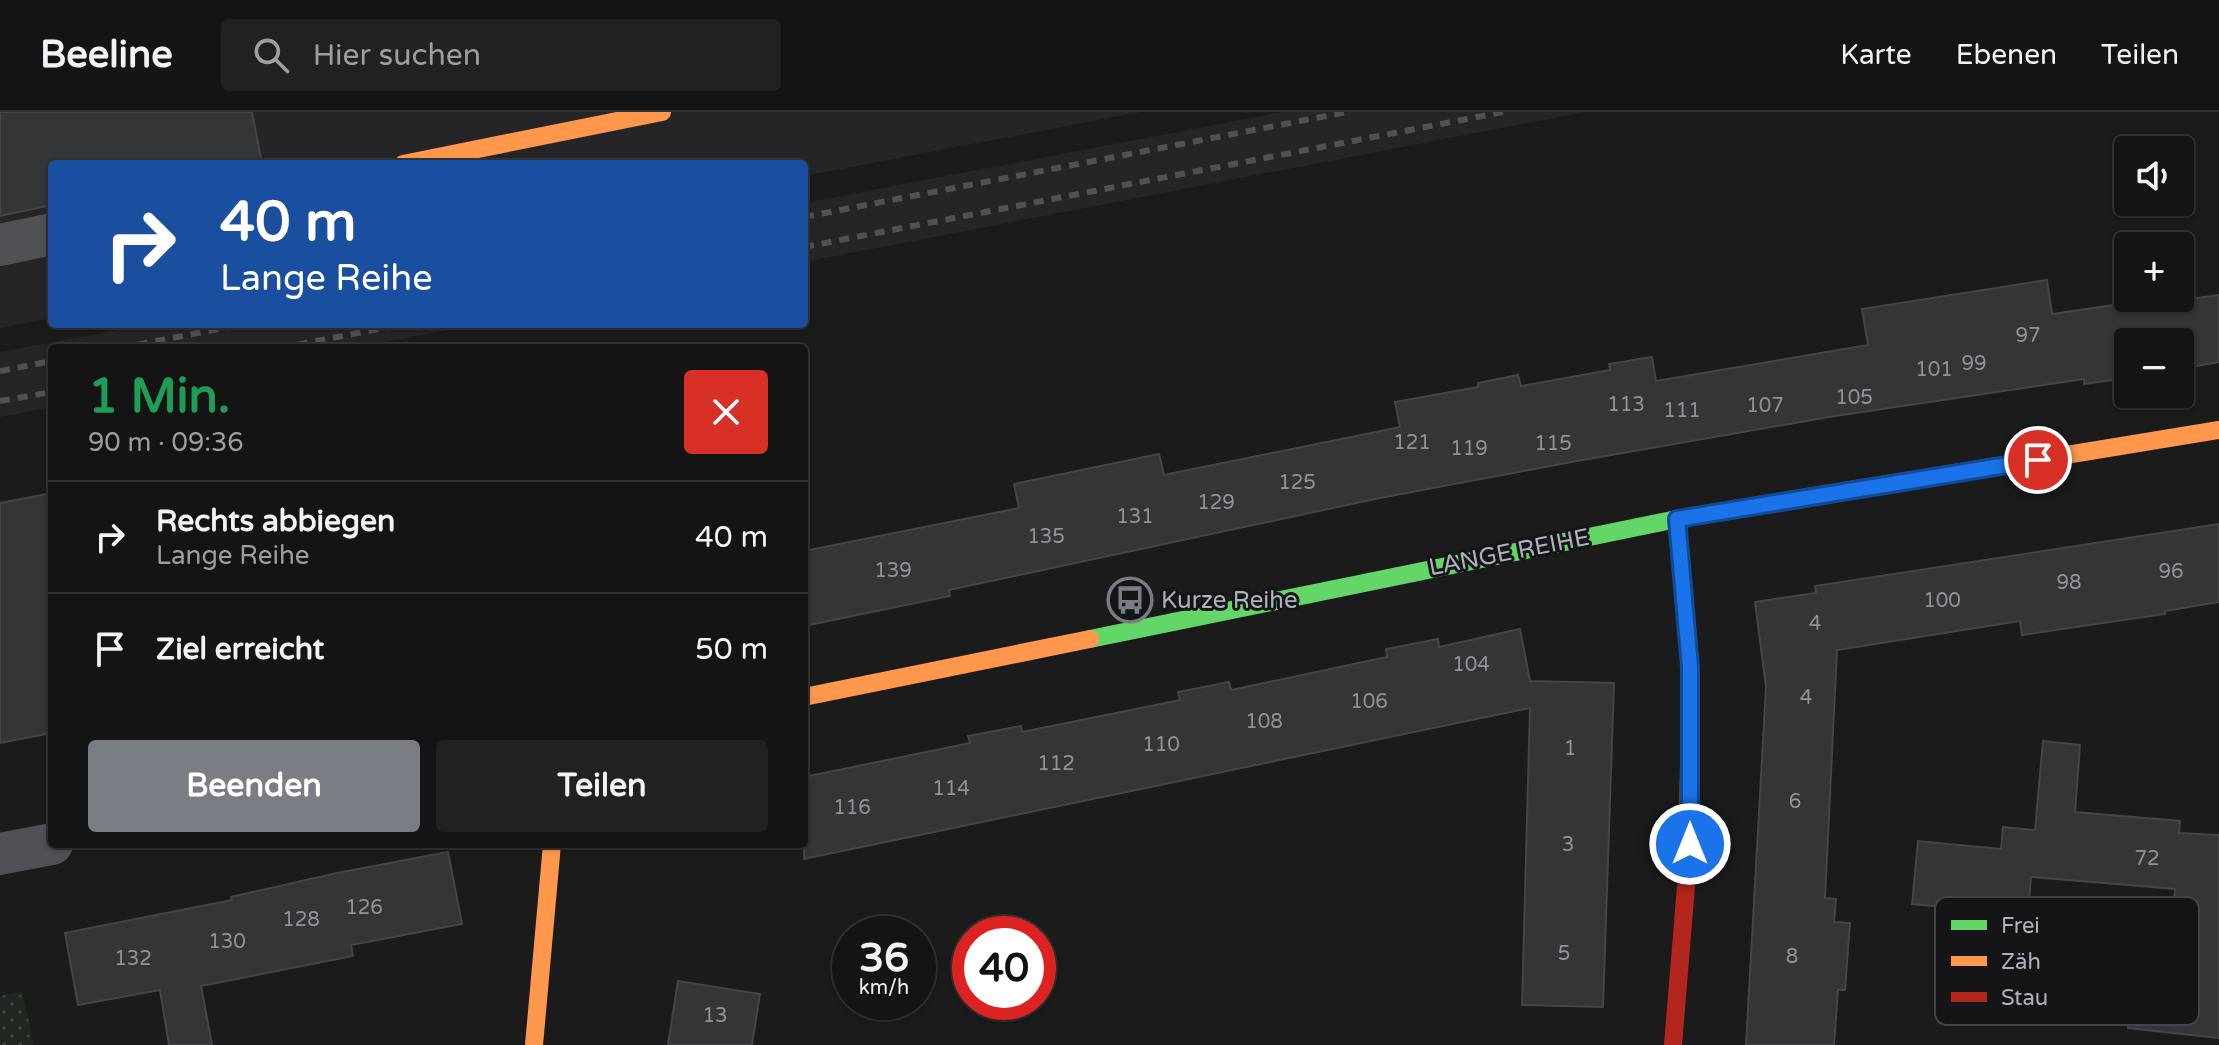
<!DOCTYPE html>
<html lang="de">
<meta charset="utf-8">
<style>
:root{--surface:#141415;--page:#212122;--text:#f1f3f6;--muted:#9d9ea0;--line:#333334;--accent:#7a7e84}
body{margin:0;font-family:"Varela Round",sans-serif;background:var(--page);color:var(--text);height:100vh;display:flex;flex-direction:column;font-size:30px;white-space:nowrap}
*{box-sizing:border-box;margin:0}
p{font-size:26px;color:var(--muted)}
.icon{flex:none;width:44px;height:44px;fill:none;stroke:currentColor;stroke-width:2;stroke-linecap:round;stroke-linejoin:round}
.map{position:relative;flex:1;overflow:hidden}
.drawer{position:absolute;left:48px;top:232px;width:760px;height:504px;display:flex;flex-direction:column;background:var(--surface);border-radius:8px;box-shadow:0 2px 6px #0004,0 0 0 2px var(--line)}
.drawer>*{flex:none}
.banner{position:absolute;left:48px;top:48px;width:760px;height:168px;border-radius:8px;box-shadow:0 2px 6px #0004,0 0 0 2px var(--line);background:#1a4fa0;color:#fff;overflow:hidden}
.tools{position:absolute;left:2114px;top:24px;display:grid;gap:16px}
.tools a{display:grid;place-items:center;width:80px;height:80px;border-radius:8px;background:var(--surface);box-shadow:0 2px 6px #0004,0 0 0 2px var(--line);font-size:40px}
.speed{position:absolute;left:832px;top:804px;display:flex;gap:16px;font-size:40px;font-weight:700;text-align:center}
.speed>*{display:grid;place-content:center;width:104px;height:104px;border-radius:50%;background:var(--surface);box-shadow:0 2px 6px #0004,0 0 0 2px var(--line);line-height:1}
.speed small{font-size:20px;font-weight:400}
.speed .limit{border:12px solid #d22;background:#fff;color:#111}
.pin{position:absolute;display:grid;place-items:center;width:68px;height:68px;color:#fff;margin:-34px;border:4px solid #fff;border-radius:50%;box-shadow:0 2px 8px #0007}
.me{position:absolute;width:88px;margin:-44px;rotate:0deg;stroke-linejoin:round;filter:drop-shadow(0 0 6px #0008)}
.turn{display:flex;align-items:center;gap:28px;height:168px;padding:0 40px;font-size:36px}
.turn .icon{width:104px;height:104px;stroke-width:2.5}
.turn b{display:block;font-size:56px;line-height:68px}
.round{display:grid;place-items:center;flex:none;width:84px;height:84px;border-radius:8px;background:var(--page)}
.summary{display:flex;align-items:center;justify-content:space-between;height:136px;padding:0 40px}
h1{font-size:48px;font-weight:700;line-height:60px;color:#1e9e55}
.action{display:flex;gap:16px;margin-top:auto;padding:16px 40px}
.action a{flex:1;height:92px;border-radius:8px;background:var(--accent);color:#fff;font-size:32px;font-weight:700;line-height:92px;text-align:center}
.action a+a{background:var(--page);color:var(--text)}
ul{padding:0;list-style:none}
li{display:flex;align-items:center;gap:24px;height:112px;padding:0 40px;border-top:2px solid var(--line)}
li div{flex:1}
li b{display:block;font-size:30px}
li em{font-style:normal}
header{display:flex;align-items:center;gap:48px;box-sizing:border-box;height:112px;padding:0 40px;background:var(--surface);border-bottom:2px solid var(--line)}
header strong{font-size:38px}
nav{display:flex;gap:44px;margin-inline-start:auto;font-size:28px}
.search{width:560px;height:72px;background:var(--page);display:flex;align-items:center;gap:20px;box-sizing:border-box;padding:0 28px;border-radius:8px;color:var(--muted);font-size:30px}
.map>svg:first-child{display:block}
</style>
<header>
<strong>Beeline</strong>
<div class="search"><svg class="icon" aria-label="search" viewBox="0 0 24 24"><circle cx="10" cy="10" r="6"/><path d="M15 15l6 6"/></svg>Hier suchen</div>
<nav><a>Karte</a><a>Ebenen</a><a>Teilen</a></nav>
</header>
<div class="map">
<svg width="2219" height="933" viewBox="0 0 2219 933">
<defs>
<pattern id="grass-dots" width="8" height="8" patternUnits="userSpaceOnUse" patternTransform="scale(2)"><rect width="8" height="8" fill="#1f2620"/><path d="M2 2h.1M6 6h.1" fill="none" stroke="#3d433e" stroke-width="1.8" stroke-linecap="round"/></pattern>
</defs>
<rect width="100%" height="100%" fill="#1b1b1c"/>
<g fill="#252528">
<polygon points="0,0 1141,0 804,64 804,52 52,52 52,206 0,216"/>
<polygon points="1282,0 1585,0 804,150 804,91"/>
<polygon points="151,212 479,212 354,236 52,236 52,295 0,305 0,240"/>
</g>
<polygon fill="url(#grass-dots)" points="22,879 34,933 0,933 0,884"/>
<g fill="#343536" stroke="#444548" stroke-width="2">
<polygon points="0,0 252,0 262,52 52,52 52,93 0,104"/>
<polygon points="2047,168 2052,202 2161,186 2197,186 2219,183 2219,250 2180,257 2180,230 2128,230 2128,266 2084,272 2084,267 1835,304 1577,349 1380,386 949,478 950,484 804,514 804,439 1019,396 1014,372 1159,342 1164,363 1400,315 1395,290 1478,275 1478,271 1518,263 1521,274 1610,258 1609,252 1652,245 1656,269 1868,233 1862,197"/>
<polygon points="52,381 52,621 0,631 0,391"/>
<polygon points="2219,412 2219,490 2165,499 2165,502 2022,523 2020,509 1837,538 1825,786 1836,787 1834,810 1850,811 1845,878 1838,878 1834,933 1746,933 1766,575 1755,490 1816,481 1815,474"/>
<polygon points="1520,517 1530,569 1614,571 1603,895 1522,893 1530,596 804,747 804,665 970,631 968,624 1021,614 1022,620 1180,588 1178,580 1229,570 1231,578 1387,545 1386,537 1438,527 1439,535"/>
<polygon points="2043,629 2080,633 2075,700 2180,709 2179,721 2219,723 2219,926 2128,916 2134,861 2168,864 2175,777 2031,765 2028,802 1912,792 1918,729 2001,737 2003,715 2035,718"/>
<polygon points="448,740 462,812 351,833 353,844 201,874 212,933 169,933 160,878 78,893 65,821 232,788 231,785 337,761"/>
<polygon points="678,869 760,882 752,933 668,933"/>
</g>
<g fill="none" stroke-linecap="round" stroke-linejoin="round">
<g stroke="#4f5155" stroke-width="42">
<polyline points="0,133 52,122"/>
<polyline points="0,742 52,732"/>
</g>
<polyline stroke="#63d668" stroke-width="18" points="1090,527 1677,407 1809,385"/>
<g stroke="#ff974d" stroke-width="18">
<polyline points="403,52 662,0"/>
<polyline points="1809,385 2219,318"/>
<polyline points="1677,407 1690,555 1688,750"/>
<polyline points="804,585 1090,527"/>
<polyline points="534,933 552,732"/>
</g>
<polyline stroke="#b3261e" stroke-width="18" points="1673,933 1688,750"/>
<g stroke="#505153" stroke-width="6" stroke-dasharray="10 8" stroke-linecap="butt">
<polyline points="804,105 1347,0"/>
<polyline points="804,135 1503,0"/>
<polyline points="120,236 245,212"/>
<polyline points="280,236 405,212"/>
<polyline points="0,259 52,249"/>
<polyline points="0,289 52,280"/>
</g>
</g>
<g fill="none" stroke-linecap="round" stroke-linejoin="round">
<g stroke="#114b97" stroke-width="20">
<polyline id="route" points="1690,732 1690,555 1677,407 2038,348"/>
</g>
<use href="#route" stroke="#1a73e8" stroke-width="14"/>
</g>
<defs>
<g id="bus-ring" transform="scale(2.3)"><circle r="9.5" fill="#151518" stroke="#7a7e84" stroke-width="1.5"/><path d="M-5-6H5V4H4V6H2V4H-2V6H-4V4H-5ZM-3.5-4V0h7V-4ZM-3.5 1.2v1.5H-2V1.2ZM2 1.2v1.5H3.5V1.2Z" fill="#7a7e84"/></g>
</defs>
<g fill-rule="evenodd">
<use href="#bus-ring" x="1130" y="488"/>
</g>
<g text-anchor="middle" stroke-width="6" stroke-linejoin="round" paint-order="stroke">
<g font-size="20" fill="#8f949a">
<text x="2028" y="230">97</text>
<text x="1974" y="258">99</text>
<text x="1934" y="264">101</text>
<text x="1854" y="292">105</text>
<text x="1626" y="299">113</text>
<text x="1765" y="300">107</text>
<text x="1682" y="305">111</text>
<text x="1412" y="337">121</text>
<text x="1553" y="338">115</text>
<text x="1469" y="343">119</text>
<text x="1297" y="377">125</text>
<text x="1216" y="397">129</text>
<text x="1135" y="411">131</text>
<text x="1046" y="431">135</text>
<text x="893" y="465">139</text>
<text x="2171" y="466">96</text>
<text x="2069" y="477">98</text>
<text x="1942" y="495">100</text>
<text x="1815" y="518">4</text>
<text x="1471" y="559">104</text>
<text x="1806" y="592">4</text>
<text x="1369" y="596">106</text>
<text x="1264" y="616">108</text>
<text x="1161" y="639">110</text>
<text x="1570" y="643">1</text>
<text x="1056" y="658">112</text>
<text x="951" y="683">114</text>
<text x="1795" y="696">6</text>
<text x="852" y="702">116</text>
<text x="1568" y="739">3</text>
<text x="2147" y="753">72</text>
<text x="364" y="802">126</text>
<text x="301" y="814">128</text>
<text x="227" y="836">130</text>
<text x="1564" y="848">5</text>
<text x="1792" y="851">8</text>
<text x="133" y="853">132</text>
<text x="715" y="910">13</text>
</g>
<g font-size="24" fill="#adb3bc" stroke="#151518">
<text transform="translate(1509 440) rotate(-11)" y="8">LANGE REIHE</text>
</g>
<g font-size="24" fill="#adb3bc" stroke="#151518" text-anchor="start">
<text x="1161" y="496">Kurze Reihe</text>
</g>
</g>
<rect x="1935" y="785" width="264" height="128" rx="12" fill="#151518" stroke="#434449" stroke-width="2"/>
<rect x="1951" y="808" width="36" height="10" fill="#63d668"/>
<rect x="1951" y="844" width="36" height="10" fill="#ff974d"/>
<rect x="1951" y="880" width="36" height="10" fill="#b3261e"/>
<g font-size="22" fill="#adb3bc">
<text x="2001" y="821">Frei</text>
<text x="2001" y="857">Zäh</text>
<text x="2001" y="893">Stau</text>
</g>
</svg>
<div class="tools">
<a><svg class="icon" aria-label="sound" viewBox="0 0 24 24"><path d="M4 9h4l5-4v14l-5-4H4zM17 9q2 3 0 6"/></svg></a>
<a>+</a>
<a>−</a>
</div>
<div class="speed"><div>36<small>km/h</small></div><div class="limit">40</div></div>
<div class="pin" style="left:2038px;top:348px;background:#d93025"><svg class="icon" aria-label="arrive" viewBox="0 0 24 24"><path d="M6 21V4h12l-3 4 3 4H6"/></svg></div>
<svg class="me" style="left:1690px;top:732px" viewBox="-20 -20 40 40"><circle r="17" fill="#1a73e8" stroke="#fff" stroke-width="3"/><path d="M0-11L8 9 0 5-8 9z" fill="#fff"/></svg>
<div class="banner">
<div class="turn"><svg class="icon" aria-label="right" viewBox="0 0 24 24"><path d="M7 20v-9h11M14 6l5 5-5 5"/></svg><div><b>40 m</b>Lange Reihe</div></div>
</div>
<section class="drawer">
<div class="summary"><div><h1>1 Min.</h1><p>90 m · 09:36</p></div><a class="round" style="background:#d93025;color:#fff"><svg class="icon" aria-label="close" viewBox="0 0 24 24"><path d="M6 6l12 12M18 6L6 18"/></svg></a></div>
<ul>
<li><svg class="icon" aria-label="right" viewBox="0 0 24 24"><path d="M7 20v-9h11M14 6l5 5-5 5"/></svg><div><b>Rechts abbiegen</b><p>Lange Reihe</p></div><em>40 m</em></li>
<li><svg class="icon" aria-label="arrive" viewBox="0 0 24 24"><path d="M6 21V4h12l-3 4 3 4H6"/></svg><div><b>Ziel erreicht</b></div><em>50 m</em></li>
</ul>
<div class="action"><a>Beenden</a><a>Teilen</a></div>
</section>
</div>
